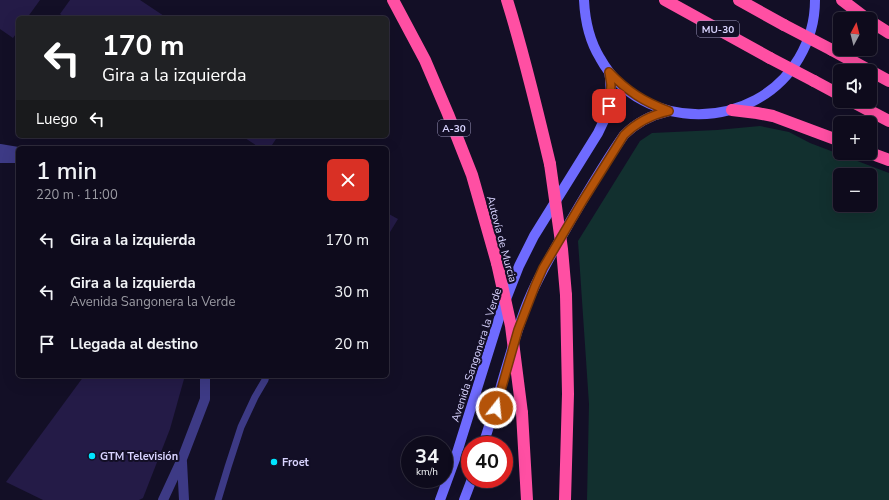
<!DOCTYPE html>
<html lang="es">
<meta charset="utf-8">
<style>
:root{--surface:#0e0b1c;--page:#171425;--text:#f1f3f6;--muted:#9b9ba3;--line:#2e2b3b}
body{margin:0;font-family:"Nunito Sans",sans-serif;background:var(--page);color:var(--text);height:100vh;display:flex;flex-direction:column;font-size:15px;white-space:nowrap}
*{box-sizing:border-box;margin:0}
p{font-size:13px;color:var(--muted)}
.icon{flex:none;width:22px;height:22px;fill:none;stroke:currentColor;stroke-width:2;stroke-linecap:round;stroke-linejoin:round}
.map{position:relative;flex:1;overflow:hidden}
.details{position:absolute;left:16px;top:146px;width:373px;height:232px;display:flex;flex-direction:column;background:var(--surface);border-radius:6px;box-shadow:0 4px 16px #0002,0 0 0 1px var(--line)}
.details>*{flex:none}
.guide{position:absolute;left:16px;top:16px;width:373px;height:122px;border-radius:6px;box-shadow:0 4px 16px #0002,0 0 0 1px var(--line);background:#202124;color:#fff;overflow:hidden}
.needle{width:26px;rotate:7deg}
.buttons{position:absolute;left:833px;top:12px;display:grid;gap:8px}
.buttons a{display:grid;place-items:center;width:44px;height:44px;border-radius:6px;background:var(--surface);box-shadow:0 4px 16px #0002,0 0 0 1px var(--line);font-size:20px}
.speed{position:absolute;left:401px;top:436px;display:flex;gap:8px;font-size:20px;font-weight:700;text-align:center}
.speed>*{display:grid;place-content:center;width:52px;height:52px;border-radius:50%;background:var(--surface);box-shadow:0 4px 16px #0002,0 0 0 1px var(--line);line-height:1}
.speed small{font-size:10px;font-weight:400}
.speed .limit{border:6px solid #d22;background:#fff;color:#111}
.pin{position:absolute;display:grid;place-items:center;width:34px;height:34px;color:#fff;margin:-17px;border-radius:8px;box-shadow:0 2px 6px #0006}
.me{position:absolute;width:44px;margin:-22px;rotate:16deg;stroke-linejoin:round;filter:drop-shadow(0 0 3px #0008)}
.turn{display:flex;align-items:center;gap:14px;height:84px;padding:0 20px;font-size:18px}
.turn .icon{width:52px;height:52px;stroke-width:2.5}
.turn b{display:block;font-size:28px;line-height:34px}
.then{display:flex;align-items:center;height:38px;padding:0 20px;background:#0003;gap:8px;font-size:15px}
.round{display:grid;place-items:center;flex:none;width:42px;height:42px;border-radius:6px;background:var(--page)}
.head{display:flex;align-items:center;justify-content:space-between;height:68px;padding:0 20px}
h1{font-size:24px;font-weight:600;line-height:30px}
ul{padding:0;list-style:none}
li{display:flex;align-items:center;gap:12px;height:52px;padding:0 20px}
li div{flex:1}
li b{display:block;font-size:15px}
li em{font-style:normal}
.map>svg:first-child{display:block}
</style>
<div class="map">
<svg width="889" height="500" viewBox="0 0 889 500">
<rect width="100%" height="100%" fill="#130f26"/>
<path fill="#12302f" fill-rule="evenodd" d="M760,126L789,132L810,143L889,173V500H587L589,404L578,241L640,141L652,133L717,130ZM840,175H870V205H840Z"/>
<g fill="#241b47">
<polygon points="0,0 40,0 27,18 18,18 18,31 13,38 0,29"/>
<polygon points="70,0 140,0 167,18 66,18 60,14"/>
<polygon points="242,136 278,136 270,148 260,148"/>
<polygon points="387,213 398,219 387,237"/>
<polygon points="84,376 184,376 184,379 170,429 143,498 139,500 43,500 6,482"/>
</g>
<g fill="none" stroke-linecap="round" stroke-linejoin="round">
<polyline stroke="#3d3a85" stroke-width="7" points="218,500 228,467 241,427 255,397 265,380 266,376"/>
<g stroke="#3d3a85" stroke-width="10">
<polyline points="0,149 18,152"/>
<polyline points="0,158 18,158"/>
<polyline points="182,462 184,500"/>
<polyline points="163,500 182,459 205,399 205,376"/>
</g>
<g stroke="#6f6bff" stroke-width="10">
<path d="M584,0C585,21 589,40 600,58C642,134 756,132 799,58C809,41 815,20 815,0"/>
<path d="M483,445C498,400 509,353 525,309C537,277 555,249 571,220C588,191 605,162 624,135C637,122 651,115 669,111"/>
<polyline points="440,500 455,459 501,312 519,266 534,236 598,133 607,114 611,97 610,78 609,72"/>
<polyline points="464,500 472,479"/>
</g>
<g stroke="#ff4fa3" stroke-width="12">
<polyline points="393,0 425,60 448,114 472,175 497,263"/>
<path d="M507,0C524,54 537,109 550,164"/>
<polyline points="665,0 770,58"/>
<polyline points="739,0 784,25"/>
<polyline points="842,0 867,19"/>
<polyline points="870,21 889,33"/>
<polyline points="832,50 889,81"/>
<polyline points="814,81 840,95"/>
<polyline points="851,101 889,121"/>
<polyline points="732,110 757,113 773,116 840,141"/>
<polyline points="870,153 889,160"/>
<polyline points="522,413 527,500"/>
<polyline points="565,500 568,394 566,295"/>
</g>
<g stroke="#ff4fa3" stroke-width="12">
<polyline points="784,25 832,50"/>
<polyline points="770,58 814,81"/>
<polyline points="550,164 562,249 566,295"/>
<polyline points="497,263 511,326 522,413"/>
</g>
</g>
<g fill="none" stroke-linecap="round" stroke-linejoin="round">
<g stroke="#753606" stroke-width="10">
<path id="route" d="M496,408L518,330L535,286L543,268L582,202L624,135C637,122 651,115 669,111C644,102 627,91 609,72L611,85L609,106"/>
</g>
<use href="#route" stroke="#b45309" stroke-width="7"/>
</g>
<g fill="#00e5ff" stroke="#130f26" stroke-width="1.5">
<circle cx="92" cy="456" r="4"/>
<circle cx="274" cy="462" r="4"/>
</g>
<g text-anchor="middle" stroke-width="4" stroke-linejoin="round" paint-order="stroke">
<g fill="#130f26" stroke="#9e99be" stroke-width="1">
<rect x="697" y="21" width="42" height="16" rx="3"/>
<rect x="438" y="120" width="32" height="16" rx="3"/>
</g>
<g font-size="10" font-weight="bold" fill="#d9d4ff">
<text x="718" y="33">MU-30</text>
<text x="454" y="132">A-30</text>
</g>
<g font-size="11" fill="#d9d4ff" stroke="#130f26">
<text transform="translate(502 239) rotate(75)" y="4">Autovía de Murcia</text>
<text transform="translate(476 355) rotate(-72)" y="4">Avenida Sangonera la Verde</text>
</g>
<g font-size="11" font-weight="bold" fill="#d9d4ff" stroke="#130f26" text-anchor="start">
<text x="100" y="460">GTM Televisión</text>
<text x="282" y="466">Froet</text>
</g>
</g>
</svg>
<div class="buttons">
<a><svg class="needle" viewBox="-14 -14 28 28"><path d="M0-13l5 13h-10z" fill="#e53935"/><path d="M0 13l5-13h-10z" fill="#9b9ba3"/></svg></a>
<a><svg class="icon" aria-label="sound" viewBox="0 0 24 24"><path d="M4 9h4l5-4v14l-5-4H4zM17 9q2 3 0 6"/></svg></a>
<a>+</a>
<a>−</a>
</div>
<div class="speed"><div>34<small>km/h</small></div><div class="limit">40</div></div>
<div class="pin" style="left:609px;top:106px;background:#d93025"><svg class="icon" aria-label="arrive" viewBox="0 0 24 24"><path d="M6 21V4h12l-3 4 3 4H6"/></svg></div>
<svg class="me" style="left:496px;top:408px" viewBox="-20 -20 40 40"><circle r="17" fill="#b45309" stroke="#fff" stroke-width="3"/><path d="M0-11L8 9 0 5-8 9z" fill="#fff"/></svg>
<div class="guide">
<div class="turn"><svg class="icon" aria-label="left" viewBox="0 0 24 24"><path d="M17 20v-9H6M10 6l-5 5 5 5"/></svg><div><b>170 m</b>Gira a la izquierda</div></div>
<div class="then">Luego<svg class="icon" aria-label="left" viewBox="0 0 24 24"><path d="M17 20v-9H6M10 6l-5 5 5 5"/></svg></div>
</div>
<section class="details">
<div class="head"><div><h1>1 min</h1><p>220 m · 11:00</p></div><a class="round" style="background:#d93025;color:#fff"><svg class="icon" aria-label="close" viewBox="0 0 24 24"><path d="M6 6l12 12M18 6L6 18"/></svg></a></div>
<ul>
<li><svg class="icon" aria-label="left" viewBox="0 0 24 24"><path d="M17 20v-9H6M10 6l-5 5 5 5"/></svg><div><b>Gira a la izquierda</b></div><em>170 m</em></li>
<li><svg class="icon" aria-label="left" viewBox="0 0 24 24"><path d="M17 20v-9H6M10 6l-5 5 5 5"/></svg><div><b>Gira a la izquierda</b><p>Avenida Sangonera la Verde</p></div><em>30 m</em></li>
<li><svg class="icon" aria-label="arrive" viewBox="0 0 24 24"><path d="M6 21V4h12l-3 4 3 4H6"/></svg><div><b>Llegada al destino</b></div><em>20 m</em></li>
</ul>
</section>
</div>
